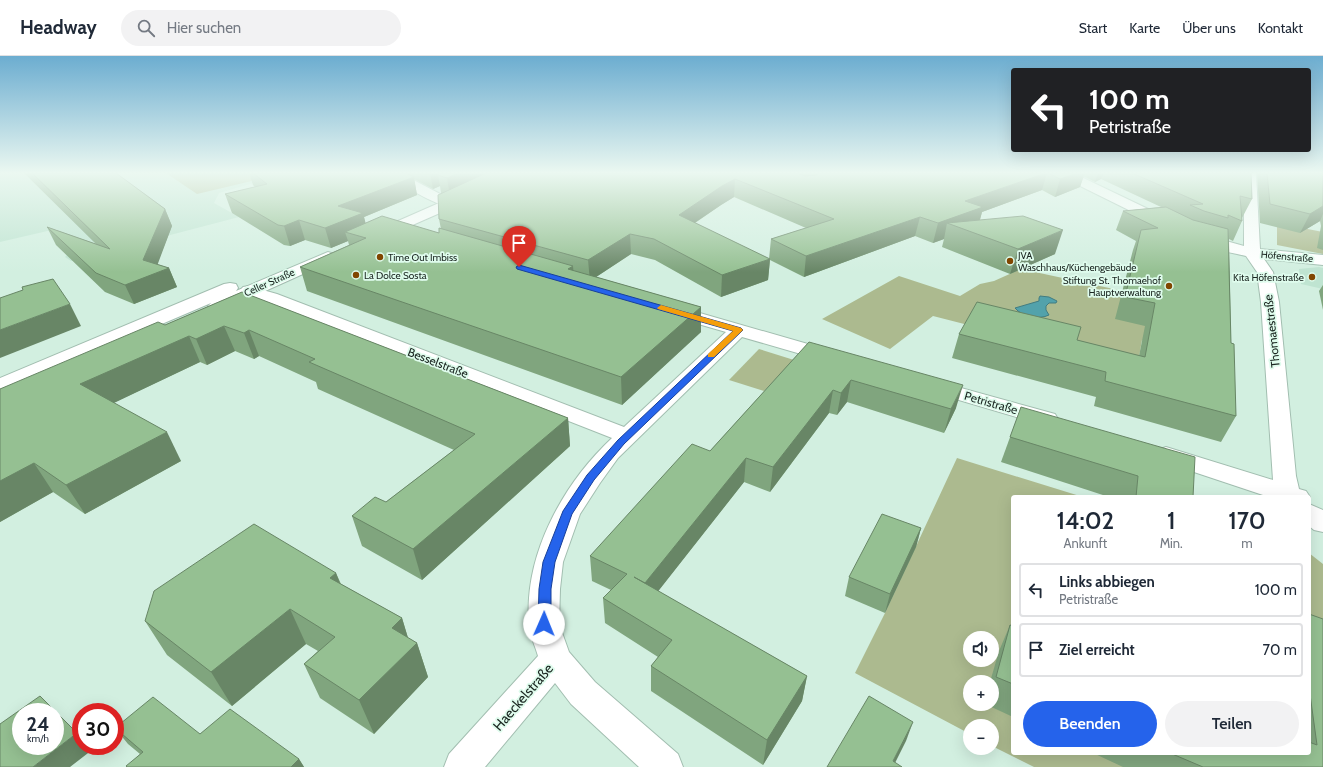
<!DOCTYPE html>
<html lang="de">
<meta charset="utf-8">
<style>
:root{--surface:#fff;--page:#f2f2f3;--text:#1f2937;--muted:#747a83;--line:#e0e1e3;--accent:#2563eb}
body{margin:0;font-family:Cabin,sans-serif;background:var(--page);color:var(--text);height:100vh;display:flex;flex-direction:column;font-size:15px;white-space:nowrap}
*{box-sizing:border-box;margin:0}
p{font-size:13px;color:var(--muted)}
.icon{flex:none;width:22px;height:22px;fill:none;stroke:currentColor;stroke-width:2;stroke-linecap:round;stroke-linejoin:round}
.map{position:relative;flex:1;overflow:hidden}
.sheet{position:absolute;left:1011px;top:439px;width:300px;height:260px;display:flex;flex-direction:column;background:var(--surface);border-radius:4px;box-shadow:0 4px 16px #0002}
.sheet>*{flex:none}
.banner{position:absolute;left:1011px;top:12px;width:300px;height:84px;border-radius:4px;box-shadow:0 4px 16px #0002;background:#202124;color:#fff;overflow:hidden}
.tools{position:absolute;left:963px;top:575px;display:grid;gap:8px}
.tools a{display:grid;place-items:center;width:36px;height:36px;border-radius:50%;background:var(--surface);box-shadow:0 4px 16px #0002;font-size:20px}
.speed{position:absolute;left:12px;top:647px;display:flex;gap:8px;font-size:20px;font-weight:700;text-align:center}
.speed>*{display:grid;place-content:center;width:52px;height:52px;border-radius:50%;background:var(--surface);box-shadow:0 4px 16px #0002;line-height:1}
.speed small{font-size:10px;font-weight:400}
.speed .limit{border:6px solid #d22;background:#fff;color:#111}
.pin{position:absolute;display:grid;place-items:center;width:34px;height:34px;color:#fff;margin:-41px -17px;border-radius:50% 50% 50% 0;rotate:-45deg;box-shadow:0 0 4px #0007}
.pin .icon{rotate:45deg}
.me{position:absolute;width:44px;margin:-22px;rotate:1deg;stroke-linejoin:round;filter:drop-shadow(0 0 3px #0008)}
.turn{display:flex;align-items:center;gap:14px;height:84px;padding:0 12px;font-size:18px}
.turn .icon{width:52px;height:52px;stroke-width:2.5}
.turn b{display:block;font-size:28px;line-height:34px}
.eta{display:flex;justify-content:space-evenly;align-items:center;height:68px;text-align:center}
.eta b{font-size:24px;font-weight:600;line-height:28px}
.cta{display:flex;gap:8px;margin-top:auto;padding:8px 12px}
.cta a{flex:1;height:46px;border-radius:24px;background:var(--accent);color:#fff;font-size:16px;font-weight:600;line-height:46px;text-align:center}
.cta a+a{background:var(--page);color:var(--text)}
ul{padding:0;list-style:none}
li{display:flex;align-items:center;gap:12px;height:54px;margin:0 8px 6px;padding:0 4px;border:2px solid var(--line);border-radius:4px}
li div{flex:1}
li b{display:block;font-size:15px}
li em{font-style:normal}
header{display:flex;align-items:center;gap:24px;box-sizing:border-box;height:56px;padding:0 20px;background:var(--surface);border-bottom:1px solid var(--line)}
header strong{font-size:19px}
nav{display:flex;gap:22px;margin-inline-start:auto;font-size:14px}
.search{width:280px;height:36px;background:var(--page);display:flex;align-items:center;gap:10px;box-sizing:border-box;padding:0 14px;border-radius:22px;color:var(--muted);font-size:15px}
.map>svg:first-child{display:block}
</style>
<header>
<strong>Headway</strong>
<div class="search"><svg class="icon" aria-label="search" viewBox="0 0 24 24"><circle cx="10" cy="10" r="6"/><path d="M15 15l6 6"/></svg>Hier suchen</div>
<nav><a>Start</a><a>Karte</a><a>Über uns</a><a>Kontakt</a></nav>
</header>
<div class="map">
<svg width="1323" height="711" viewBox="0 0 1323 711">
<rect width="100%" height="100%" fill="#d2efe0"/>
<g fill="#bfe4d1">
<polygon points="0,117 288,117 219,137 214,147 239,161 71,205 65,201 76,189 56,173 0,186"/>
<polygon points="1319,211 1323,212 1323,233 1301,228 1299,213"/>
</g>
<g fill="#acba8f" fill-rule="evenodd">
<polygon points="166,117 286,117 197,138"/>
<polygon points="1277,167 1323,176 1323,198 1277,189"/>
<polygon points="1021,213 1123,235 1174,277 1173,291 1142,284 1137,312 933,260 890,293 822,263 899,220 960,240 980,228 994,225"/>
<polygon points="759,293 794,304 764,335 729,324"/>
<path d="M957,402L1083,441H1013V697H1309V497L1323,508V711H1034L992,690V670H970V678L855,617L885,557ZM970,582H992V604H970ZM970,626H992V648H970Z"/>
</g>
<path fill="#52a2ab" stroke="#417c81" d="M1040,240L1049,241L1057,245L1056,247H1049L1046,250V254L1049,259C1039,264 1022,261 1015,252L1039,245V242Z"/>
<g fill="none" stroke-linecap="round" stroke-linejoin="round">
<g stroke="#a2beb0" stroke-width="2">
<g id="street">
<path d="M386,117H400L444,140L456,144L458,147L456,150C439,154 403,128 388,120Z"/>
<polygon points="1058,117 1073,117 1171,164 1173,167 1171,170 1166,171 1161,170 1060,120"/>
<path d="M1244,117H1256L1260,193L1323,199V209L1264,203L1273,216L1279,246L1296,420L1299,433L1306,435L1310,441L1309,442V441H1269L1158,404L1154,399L1158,394L1166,391L1273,424L1261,246L1257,216L1246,200C1234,197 1200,192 1194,182L1196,179L1201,178L1244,190Z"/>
<path d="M249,230L277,238L624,371L726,276L667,259L664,255L667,251L673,250L679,251L839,297L842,301L839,305L832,307L742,281L618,402L600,427L580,458L563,506L560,533L559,568L569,596L595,626L678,698L683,711H639L571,648L555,627L485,711H444L449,698L538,600C535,589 529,578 529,567C524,498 563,428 612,382L265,246L243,239L240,235L243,231Z"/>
<polygon points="932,324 1055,358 1058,363 1055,368 1047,370 925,334 922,330 925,326"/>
<polygon points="1309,448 1323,454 1323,476 1314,474 1309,470"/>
</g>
</g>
<g stroke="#a2beb0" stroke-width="2">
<g id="secondary">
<polygon points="498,117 512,117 510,120 474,142 383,182 378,183 373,182 371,179 373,176 464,136"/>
<polygon points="328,196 334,198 336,201 334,204 223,254 217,255 211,254 208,250 211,247 7,334 0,336 0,322 224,228 230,227 236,228 238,232 236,235"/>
</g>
</g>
<use href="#street" fill="#fff" fill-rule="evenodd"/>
<use href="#secondary" fill="#fff" fill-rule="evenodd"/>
</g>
<g fill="#80a57e" fill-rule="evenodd">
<polygon points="24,117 116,117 165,153 172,170 157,208 169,212 177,231 134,248 105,236 56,189 47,171 96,188"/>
<path d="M249,117H797L800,118V117H1251L1252,143L1242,162V165L1233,185L1229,183L1231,287L1236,360L1221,386L1094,350L1096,341L952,302L959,278L1077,284L1139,300L1145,270L1115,263L1133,194L1136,185L1116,174L1123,155L1161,151L1101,123L1095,126L1083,120L1080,131L1055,141L1042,134L982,156L980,164L1055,198L1010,218L942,191L944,183L933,187L915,180L804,221L770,204L768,224L721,241L655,204L631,198L596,221L701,251V276L622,349L307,235L300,211L349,189L348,185L331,192L305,184L290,190L284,189L232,157L225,138L255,131L253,129ZM414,123L433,133L440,130L441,137H442L439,163L441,173L439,177L365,167L364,161L417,139ZM734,141L806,172L771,183L769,203L695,167L721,149Z"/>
<polygon points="1257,117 1323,117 1323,194 1317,192 1321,170 1320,165 1300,177 1260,167"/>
<polygon points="1323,229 1323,254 1319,235"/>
<polygon points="242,236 568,362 570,390 422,524 362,490 352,460 386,446 454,394 318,333 316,326 259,300 254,303 235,295 207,309 200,306 113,347 181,405 85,458 53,436 0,466 0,333 165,269"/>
<polygon points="809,286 956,352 944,377 847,346 837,359 829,357 770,436 744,426 658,535 807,620 802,645 763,709 651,635 651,610 658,601 605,567 603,542 611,534 592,525 590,500 710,395"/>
<polygon points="1021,351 1193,441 1109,441 1001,406"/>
<polygon points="921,472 916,491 885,557 845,540 849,521"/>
<polygon points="336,517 341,528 402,562 408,582 417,587 428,621 374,678 320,642 304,608 318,595 306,588 232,650 167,599 145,565"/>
<polygon points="1309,558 1323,711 1123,711 1093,697 1309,697"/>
<polygon points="1010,569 1013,570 1013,661 985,648 992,648 992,626 990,626 999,595"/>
<polygon points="115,672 200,678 299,703 304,711 127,711 140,698 128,688"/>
</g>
<g fill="#688666">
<polygon points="430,117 438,117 438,119 440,130 433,133"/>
<polygon points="458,117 496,117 450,140 447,122"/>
<polygon points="1047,117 1042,134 982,156 978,170 947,167 944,183 933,187 938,167 965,145"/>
<polygon points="1078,117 1085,117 1080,131 1055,141 1060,123"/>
<polygon points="1098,117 1104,117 1101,123 1095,126"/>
<polygon points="414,121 417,139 364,161 368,176 345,176 348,185 331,192 325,172 338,150"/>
<polygon points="735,123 734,141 721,149 678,178 679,159 722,130"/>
<polygon points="1323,150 1323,158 1320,165 1300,177 1310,158"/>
<polygon points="165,153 172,170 154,218 169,212 177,231 134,248 125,229 143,204"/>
<polygon points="920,161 915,180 804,221 806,200"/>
<polygon points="299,164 305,184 290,190 284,170"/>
<polygon points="1063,174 1055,198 1010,218 1018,193"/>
<polygon points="630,178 631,198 590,225 588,204"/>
<polygon points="770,203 768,224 721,241 722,219"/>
<polygon points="573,210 575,234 568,213"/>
<polygon points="70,248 81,270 0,302 0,274"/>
<polygon points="701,251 701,276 622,349 621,321"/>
<polygon points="224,270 235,295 207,309 196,283"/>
<polygon points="249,274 259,300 254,303 244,277"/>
<polygon points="189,280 200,306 95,356 80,328"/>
<polygon points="851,324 847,346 837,359 841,337"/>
<polygon points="963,329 956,352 944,377 951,353"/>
<polygon points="833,334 829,357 770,436 773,411"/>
<polygon points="568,362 570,390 422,524 413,493"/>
<polygon points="167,376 181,405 85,458 66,429"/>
<polygon points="746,402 744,426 645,552 645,527"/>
<polygon points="34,407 53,436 0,466 0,425"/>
<polygon points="921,472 916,491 885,557 890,538"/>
<polygon points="336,517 349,551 330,522"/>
<polygon points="290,553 306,588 232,650 211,616"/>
<polygon points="402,562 411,592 417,587 428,621 374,678 359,644 392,572"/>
<polygon points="807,620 802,645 763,709 767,684"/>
<polygon points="913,666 906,685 893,711 893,705"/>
<polygon points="77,677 81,682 81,690 88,690 92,694 70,711 33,711"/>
<polygon points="299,703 304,711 291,711"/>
</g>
<g fill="#95c092" stroke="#688666" fill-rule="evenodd">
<polygon points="32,117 116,117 165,153 143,204 169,212 125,229 96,217 47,171 110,193"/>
<polygon points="253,117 406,117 414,121 338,150 363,157 325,172 299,164 284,170 278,169 225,138 267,128"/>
<polygon points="438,117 458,117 447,122 438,119"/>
<polygon points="486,117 797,117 805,120 817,119 817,117 1046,117 965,145 983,151 938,167 920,161 806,200 771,183 834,163 735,123 722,130 679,159 770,203 722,219 654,183 630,178 588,204 439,163 438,139"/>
<polygon points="1048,117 1078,117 1060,123"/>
<polygon points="1132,117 1251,117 1252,143 1240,140 1242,165 1228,159 1228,162 1204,155 1190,149 1203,148"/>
<polygon points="1267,117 1323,117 1323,150 1310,158 1270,148"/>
<polygon points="1166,151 1193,164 1228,173 1231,287 1234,288 1236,360 1105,325 1106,316 959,278 977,246 1081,271 1077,284 1145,301 1155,247 1125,241 1141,174 1158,172 1123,155"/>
<polygon points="382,160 439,177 439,172 573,210 568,213 701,251 621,321 300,211 366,182 345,176"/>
<polygon points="1023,160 1063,174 1018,193 947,167"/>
<polygon points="53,223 70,248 0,274 0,242 23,234 22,231"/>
<polygon points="242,236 568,362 413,493 352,460 375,441 386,446 475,378 309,306 315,303 249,274 244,277 224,270 196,283 189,280 80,328 167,376 66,429 34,407 0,425 0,333 158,266 165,269"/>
<polygon points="809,286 963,329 951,353 851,324 841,337 833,334 773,411 746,402 645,527 634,521 807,620 767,684 651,610 672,584 603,542 627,518 590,500 692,388 710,395"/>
<polygon points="1021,351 1195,401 1193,441 1136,441 1138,420 1010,381"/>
<polygon points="882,458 921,472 890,538 849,521"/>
<polygon points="254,468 336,517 330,522 402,562 392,572 417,587 359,644 304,608 335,581 290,553 211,616 145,565 154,535"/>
<polygon points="1309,558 1323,563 1323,711 1203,711 1170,697 1309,697 1309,686 1317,689 1309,631"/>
<polygon points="1010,569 1013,570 1013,628 996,621"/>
<path d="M40,640L77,677L33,711H0V668ZM21,656H55V690H21Z"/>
<polygon points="869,640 913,666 893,705 902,711 827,711"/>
<polygon points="153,641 200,678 230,653 299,703 291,711 127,711 126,710 143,696 115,672"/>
</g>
<linearGradient id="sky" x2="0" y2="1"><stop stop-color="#6cadd0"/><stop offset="0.54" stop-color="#ebf8f1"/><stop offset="1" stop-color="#ebf8f1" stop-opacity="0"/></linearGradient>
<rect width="1323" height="216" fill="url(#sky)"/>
<polygon fill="#2563eb" stroke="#184099" points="519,209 741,272 743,274 624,388 594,424 572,458 555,506 551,533 551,568 549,571 544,573 540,571 538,568 539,533 543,506 563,455 587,419 618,384 733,275 517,213 516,211"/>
<polygon fill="#f59e0b" points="661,249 741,272 743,274 714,301 708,301 708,298 733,275 658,253 657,252"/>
<g fill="#814600" stroke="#dffced" stroke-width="1.5">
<circle cx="380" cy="201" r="4"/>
<circle cx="1010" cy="205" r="4"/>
<circle cx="356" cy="219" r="4"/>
<circle cx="1312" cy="221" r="4"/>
<circle cx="1169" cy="230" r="4"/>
</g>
<g text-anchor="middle" stroke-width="3.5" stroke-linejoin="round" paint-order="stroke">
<g font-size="10" fill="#1a2520" stroke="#dffced" text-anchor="start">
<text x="1018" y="203">JVA<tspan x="1018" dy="12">Waschhaus/Küchengebäude</tspan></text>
<text x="388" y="205">Time Out Imbiss</text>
<text x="364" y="223">La Dolce Sosta</text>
<text x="1304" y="225" text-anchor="end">Kita Höfenstraße</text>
<text x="1161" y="228" text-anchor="end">Stiftung St. Thomaehof<tspan x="1161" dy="12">Hauptverwaltung</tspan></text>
</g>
<g font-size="10" fill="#1a2520" stroke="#dffced">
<text transform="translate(1287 200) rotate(5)" y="4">Höfenstraße</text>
<text transform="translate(269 226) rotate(-24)" y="4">Celler Straße</text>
</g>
<g font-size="12" fill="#1a2520" stroke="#dffced">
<text transform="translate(1272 275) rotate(-96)" y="4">Thomaestraße</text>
<text transform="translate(438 307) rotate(21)" y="4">Besselstraße</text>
<text transform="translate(991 347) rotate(16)" y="4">Petristraße</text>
</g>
<g font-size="14" fill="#1a2520" stroke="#dffced">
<text transform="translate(523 641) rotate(-49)" y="5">Haeckelstraße</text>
</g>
</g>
</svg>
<div class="tools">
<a><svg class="icon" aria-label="sound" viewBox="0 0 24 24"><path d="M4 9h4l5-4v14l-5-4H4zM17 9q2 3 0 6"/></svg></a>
<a>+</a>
<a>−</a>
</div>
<div class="speed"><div>24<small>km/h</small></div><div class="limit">30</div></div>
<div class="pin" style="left:519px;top:211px;background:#d93025"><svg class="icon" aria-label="arrive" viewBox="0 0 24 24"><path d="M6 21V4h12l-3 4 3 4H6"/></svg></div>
<svg class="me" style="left:544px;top:568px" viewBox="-20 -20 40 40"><circle r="19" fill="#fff"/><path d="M0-13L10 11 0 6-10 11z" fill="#2563eb"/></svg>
<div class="banner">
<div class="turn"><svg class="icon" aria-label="left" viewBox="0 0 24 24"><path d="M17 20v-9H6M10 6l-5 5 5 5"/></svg><div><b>100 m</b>Petristraße</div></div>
</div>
<section class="sheet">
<div class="eta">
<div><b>14:02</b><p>Ankunft</p></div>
<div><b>1</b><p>Min.</p></div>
<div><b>170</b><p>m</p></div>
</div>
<ul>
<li><svg class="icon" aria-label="left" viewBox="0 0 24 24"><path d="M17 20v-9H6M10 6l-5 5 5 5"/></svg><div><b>Links abbiegen</b><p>Petristraße</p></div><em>100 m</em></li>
<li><svg class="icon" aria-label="arrive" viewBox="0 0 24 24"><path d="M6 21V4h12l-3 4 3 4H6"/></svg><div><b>Ziel erreicht</b></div><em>70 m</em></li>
</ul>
<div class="cta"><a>Beenden</a><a>Teilen</a></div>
</section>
</div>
